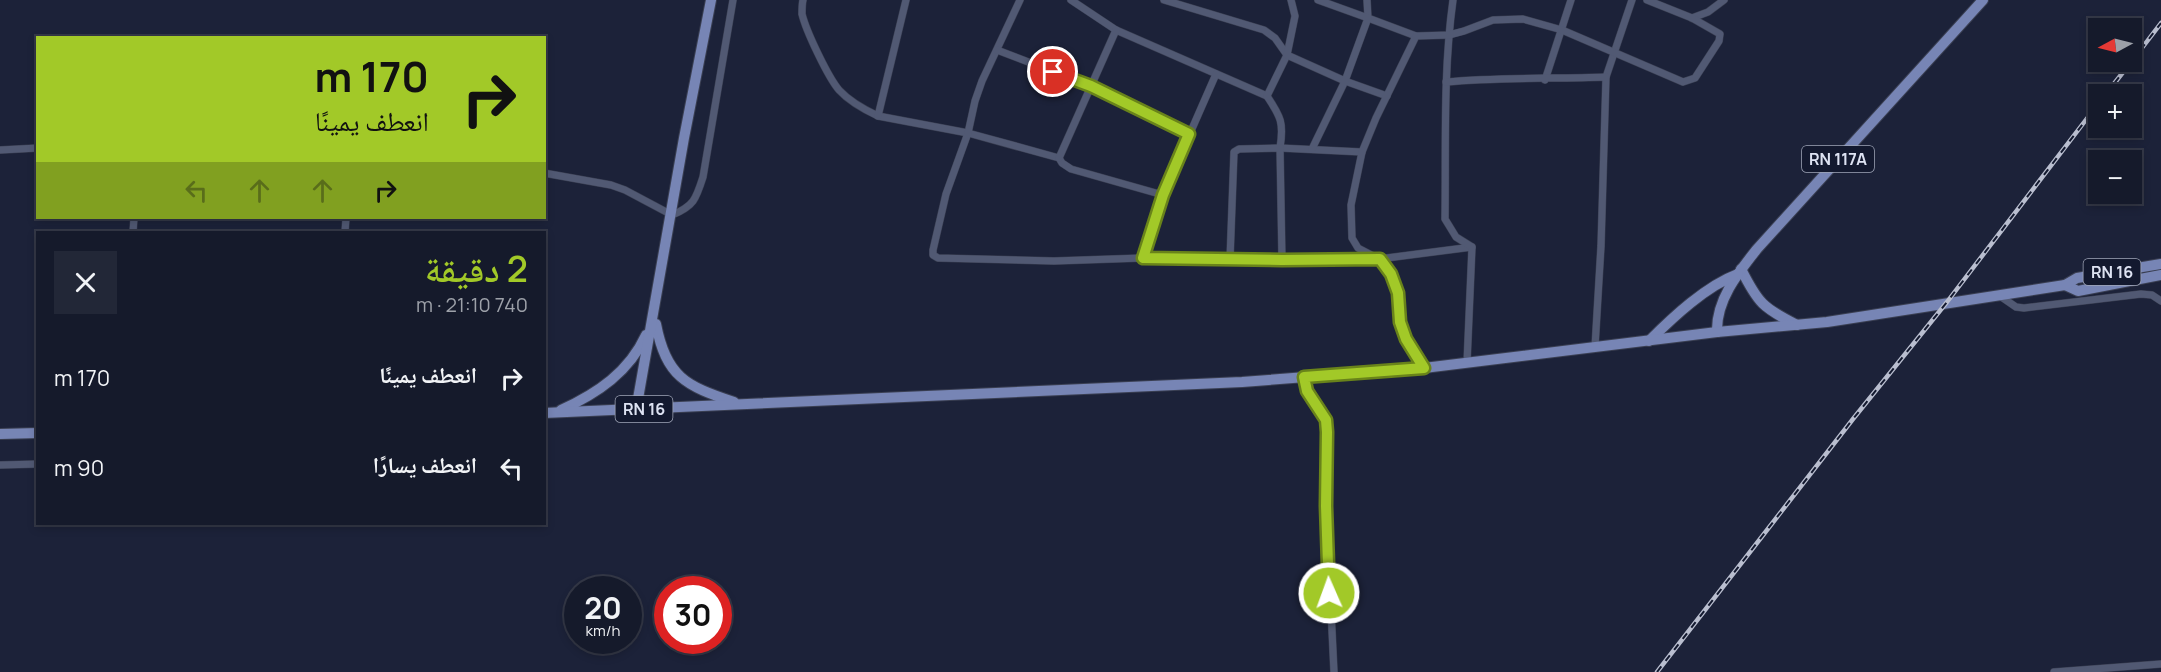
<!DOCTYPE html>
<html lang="ar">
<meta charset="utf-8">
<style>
:root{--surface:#151a2b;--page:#222737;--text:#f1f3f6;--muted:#9da1a9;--line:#343847;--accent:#a2c928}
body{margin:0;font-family:Manrope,"Noto Naskh Arabic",sans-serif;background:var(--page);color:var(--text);direction:rtl;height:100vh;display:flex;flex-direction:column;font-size:22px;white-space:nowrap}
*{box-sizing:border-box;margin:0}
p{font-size:20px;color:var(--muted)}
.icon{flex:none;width:33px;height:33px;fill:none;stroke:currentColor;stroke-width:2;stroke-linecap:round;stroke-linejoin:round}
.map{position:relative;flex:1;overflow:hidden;direction:ltr}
.sheet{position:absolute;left:36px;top:231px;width:510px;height:294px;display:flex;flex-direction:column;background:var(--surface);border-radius:0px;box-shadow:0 3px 9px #0003,0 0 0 2px var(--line);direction:rtl}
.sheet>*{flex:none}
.banner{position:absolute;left:36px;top:36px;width:510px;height:183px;border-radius:0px;box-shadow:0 3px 9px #0003,0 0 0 2px var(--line);direction:rtl;background:#a2c928;color:#111;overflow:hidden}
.needle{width:39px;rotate:263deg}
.controls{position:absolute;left:2088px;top:18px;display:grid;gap:12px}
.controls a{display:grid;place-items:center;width:54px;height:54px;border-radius:0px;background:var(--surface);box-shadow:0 3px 9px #0003,0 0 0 2px var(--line);font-size:30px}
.speed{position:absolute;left:564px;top:576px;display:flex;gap:12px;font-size:30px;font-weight:700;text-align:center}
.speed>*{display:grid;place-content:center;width:78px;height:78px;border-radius:50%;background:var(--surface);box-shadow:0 3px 9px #0003,0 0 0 2px var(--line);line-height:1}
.speed small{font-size:15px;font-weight:400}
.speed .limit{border:9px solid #d22;background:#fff;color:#111}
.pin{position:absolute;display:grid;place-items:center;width:51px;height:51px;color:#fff;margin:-26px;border:3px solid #fff;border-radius:50%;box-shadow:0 2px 6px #0007}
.me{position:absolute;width:66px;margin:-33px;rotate:358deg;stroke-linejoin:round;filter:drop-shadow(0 0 4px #0008)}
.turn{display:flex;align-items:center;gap:21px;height:126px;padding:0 18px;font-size:27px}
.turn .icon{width:78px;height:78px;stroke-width:2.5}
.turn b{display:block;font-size:42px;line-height:51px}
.lanes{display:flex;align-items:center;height:57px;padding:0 18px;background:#0003;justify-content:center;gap:30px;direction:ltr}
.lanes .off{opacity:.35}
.round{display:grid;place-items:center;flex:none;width:63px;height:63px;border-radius:0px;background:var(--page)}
.overview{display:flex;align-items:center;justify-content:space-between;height:102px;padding:0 18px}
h1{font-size:36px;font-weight:600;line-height:45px;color:var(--accent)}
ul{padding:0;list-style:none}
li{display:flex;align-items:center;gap:18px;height:90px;padding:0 18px}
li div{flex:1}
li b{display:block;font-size:22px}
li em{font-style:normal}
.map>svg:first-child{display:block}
</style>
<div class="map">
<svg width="2161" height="672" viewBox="0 0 2161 672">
<rect width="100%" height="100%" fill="#1c2239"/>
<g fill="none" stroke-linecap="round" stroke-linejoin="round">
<g stroke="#3a3f52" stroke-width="8">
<g id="street">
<path d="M803,0C802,4 802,10 802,14C806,31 828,77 839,90C850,102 863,109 878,116L968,133L1059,158L1062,163L1071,169L1163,195"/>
<polyline points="1020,0 982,81 975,101 968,133 946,194 933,250 933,255 938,258 1054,261 1142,258 1282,260 1379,259 1472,247"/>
<polyline points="1071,0 1116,30 1267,96"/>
<path d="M1164,0L1264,30L1275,38L1287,55L1267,96C1281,117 1284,123 1280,148L1362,152"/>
<polyline points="1291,0 1295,16 1287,55 1345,81 1387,96"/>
<polyline points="1367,0 1368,18 1416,36"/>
<path d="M1453,0C1443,72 1446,146 1445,219L1456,237L1472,247L1467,363"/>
<polyline points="1692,18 1708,12 1724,0"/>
<polyline points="997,50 1091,86 1189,134"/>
<polyline points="1606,77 1632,0"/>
<polyline points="1545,80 1571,0"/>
<path d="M1446,82C1499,77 1553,79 1606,77L1601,246L1595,347"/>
<polyline points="878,116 906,0"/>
<polyline points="1312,149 1345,81 1368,18 1318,0"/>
<polyline points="0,150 38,148"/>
<polyline points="1059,158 1116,30"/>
<path d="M544,173L611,185L625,190L672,215C694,206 696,199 703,177L733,0"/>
<polyline points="133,232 134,218"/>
<polyline points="345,232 346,218"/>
<polyline points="1142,258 1163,195 1216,74"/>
<polyline points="1230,259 1234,152 1239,149 1280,148 1282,260"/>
<polyline points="2000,296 2016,307 2024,308 2141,294 2152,295 2161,301"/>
<polyline points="1424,368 1406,339 1399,322 1398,293 1391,274 1379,259 1358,248 1352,238 1351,205 1362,152 1376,118 1416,36 1449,35 1464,31 1493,20 1523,19 1562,30 1683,82 1695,78 1719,41 1720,34 1692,18 1647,0"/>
<polyline points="1304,377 1307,391 1326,420 1327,432 1326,506 1334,672"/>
<polyline points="0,465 38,464"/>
<polyline points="2054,672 2161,664"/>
</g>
</g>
<g stroke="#3a3f52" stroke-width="12">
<g id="primary">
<path d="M1741,269C1758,303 1763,308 1797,325"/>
<polyline points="2065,285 2078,291 2161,275"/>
<path d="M656,324C666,377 686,386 734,402"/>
<path d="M1717,332C1716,300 1738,273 1757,249L1983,0"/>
<path d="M1649,341C1673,317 1706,286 1738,274"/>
<path d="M561,410C598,393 629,372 646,335"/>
<polyline points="636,410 684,138 711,0"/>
<polyline points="544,413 1242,382 1424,368 1717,332 1827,322 2065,285 2077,278 2161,264"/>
<polyline points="0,434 38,433"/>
</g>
</g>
<use href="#street" stroke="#515973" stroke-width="7"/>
<use href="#primary" stroke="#7785b5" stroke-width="10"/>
<g stroke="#b9becf" stroke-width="4.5">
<g id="rail">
<polyline points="2132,61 2161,23"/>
<polyline points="2106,94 2131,62"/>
<polyline points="1657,672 1853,419 1947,302 2098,104"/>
</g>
</g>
<use href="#rail" stroke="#13192f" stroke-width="2" stroke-dasharray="7" stroke-linecap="butt"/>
</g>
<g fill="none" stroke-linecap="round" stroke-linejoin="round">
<g stroke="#69831a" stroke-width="15">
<polyline id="route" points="1053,72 1091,86 1189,134 1163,195 1143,258 1282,260 1380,259 1391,274 1398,293 1400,322 1406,339 1424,368 1304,377 1307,391 1326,420 1327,432 1326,506 1329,593"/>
</g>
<use href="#route" stroke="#a2c928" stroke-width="10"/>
</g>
<g text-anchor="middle" stroke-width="5" stroke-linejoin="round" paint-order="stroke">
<g fill="#13192f" stroke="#a0a6b8" stroke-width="1.5">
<rect x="1802" y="146" width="72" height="26" rx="4.5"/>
<rect x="2083.5" y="259" width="57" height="26" rx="4.5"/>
<rect x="615.5" y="396" width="57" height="26" rx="4.5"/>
</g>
<g font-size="16" font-weight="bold" fill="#dde2f2">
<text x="1838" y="165">RN 117A</text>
<text x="2112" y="278">RN 16</text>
<text x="644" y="415">RN 16</text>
</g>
</g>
</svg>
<div class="controls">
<a><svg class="needle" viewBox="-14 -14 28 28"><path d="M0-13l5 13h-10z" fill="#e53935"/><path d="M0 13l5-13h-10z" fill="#9da1a9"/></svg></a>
<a>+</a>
<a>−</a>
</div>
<div class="speed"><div>20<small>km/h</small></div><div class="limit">30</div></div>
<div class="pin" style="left:1053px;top:72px;background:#d93025"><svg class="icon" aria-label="arrive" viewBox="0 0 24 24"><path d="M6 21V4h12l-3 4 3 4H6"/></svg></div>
<svg class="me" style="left:1329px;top:593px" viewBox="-20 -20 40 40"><circle r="17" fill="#a2c928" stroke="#fff" stroke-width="3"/><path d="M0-11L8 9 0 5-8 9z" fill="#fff"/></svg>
<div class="banner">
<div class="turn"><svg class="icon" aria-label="right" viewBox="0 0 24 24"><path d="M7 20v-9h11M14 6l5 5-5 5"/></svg><div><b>170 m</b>انعطف يمينًا</div></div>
<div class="lanes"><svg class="icon off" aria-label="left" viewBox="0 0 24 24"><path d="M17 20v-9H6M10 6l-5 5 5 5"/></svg><svg class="icon off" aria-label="ahead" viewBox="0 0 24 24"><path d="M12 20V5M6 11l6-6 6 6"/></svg><svg class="icon off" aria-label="ahead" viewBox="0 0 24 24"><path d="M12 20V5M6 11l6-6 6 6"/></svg><svg class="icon" aria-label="right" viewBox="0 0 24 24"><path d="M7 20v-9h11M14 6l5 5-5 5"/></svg></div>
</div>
<section class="sheet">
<div class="overview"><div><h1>2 دقيقة</h1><p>740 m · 21:10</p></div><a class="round"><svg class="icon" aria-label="close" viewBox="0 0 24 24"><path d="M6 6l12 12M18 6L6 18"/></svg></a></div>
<ul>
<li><svg class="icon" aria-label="right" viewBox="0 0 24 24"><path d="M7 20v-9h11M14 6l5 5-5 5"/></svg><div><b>انعطف يمينًا</b></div><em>170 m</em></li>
<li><svg class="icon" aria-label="left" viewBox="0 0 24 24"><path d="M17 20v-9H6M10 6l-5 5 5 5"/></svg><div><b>انعطف يسارًا</b></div><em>90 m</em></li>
</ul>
</section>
</div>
